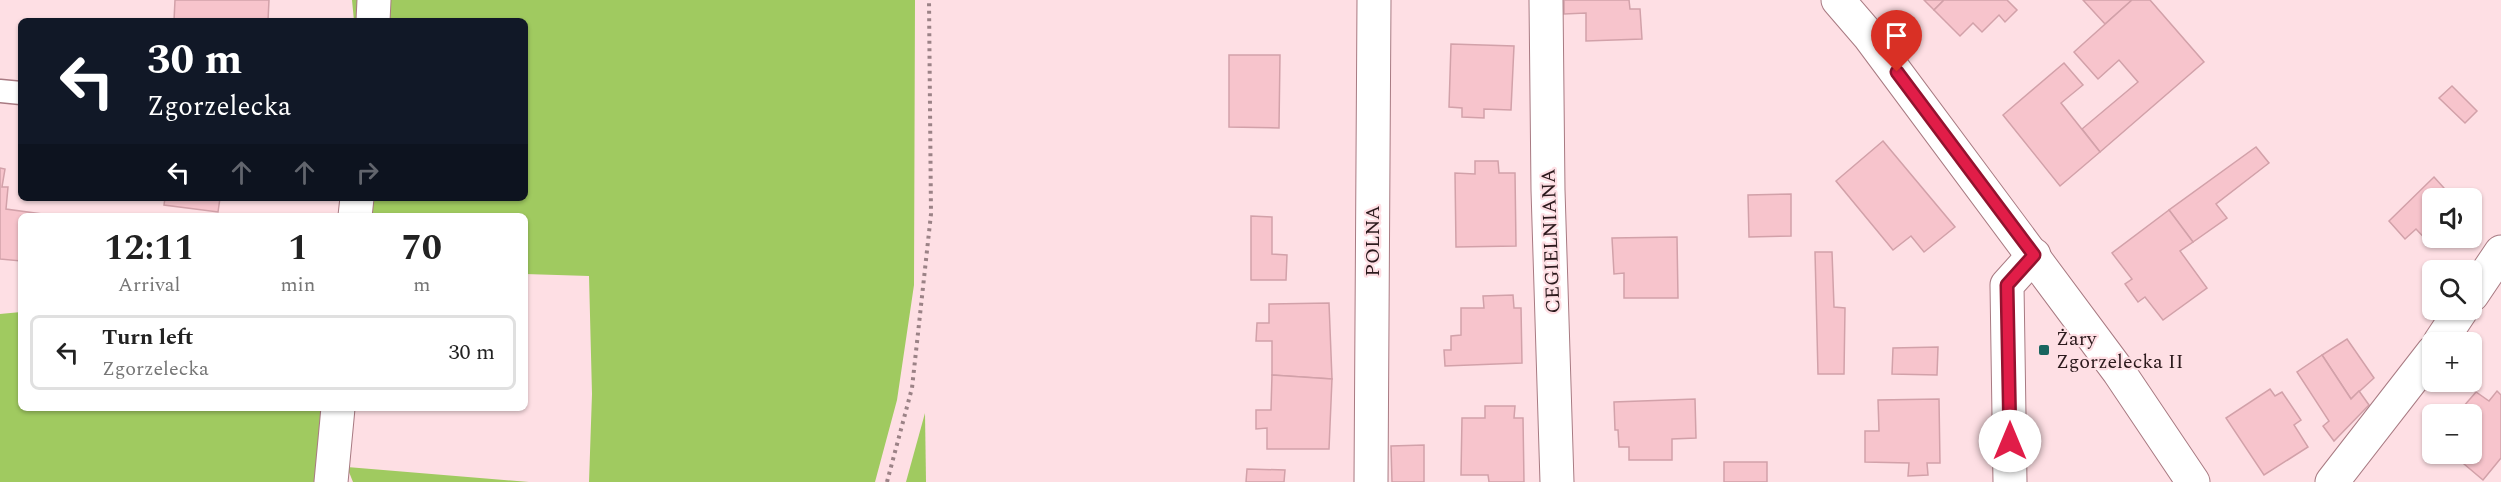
<!DOCTYPE html>
<meta charset="utf-8">
<style>
:root{--surface:#fff;--page:#f6f6f6;--text:#222;--muted:#767676;--line:#e0e0e0}
body{margin:0;font-family:Spectral,serif;background:var(--page);color:var(--text);height:100vh;display:flex;flex-direction:column;font-size:22px;white-space:nowrap}
*{box-sizing:border-box;margin:0}
p{font-size:20px;color:var(--muted)}
.icon{flex:none;width:33px;height:33px;fill:none;stroke:currentColor;stroke-width:2;stroke-linecap:round;stroke-linejoin:round}
.map{position:relative;flex:1;overflow:hidden}
.panel{position:absolute;left:18px;top:213px;width:510px;height:198px;display:flex;flex-direction:column;background:var(--surface);border-radius:9px;box-shadow:0 2px 4px #0004}
.panel>*{flex:none}
.banner{position:absolute;left:18px;top:18px;width:510px;height:183px;border-radius:9px;box-shadow:0 2px 4px #0004;background:#111827;color:#fff;overflow:hidden}
.tools{position:absolute;left:2422px;top:188px;display:grid;gap:12px}
.tools a{display:grid;place-items:center;width:60px;height:60px;border-radius:9px;background:var(--surface);box-shadow:0 2px 4px #0004;font-size:30px}
.pin{position:absolute;display:grid;place-items:center;width:51px;height:51px;color:#fff;margin:-62px -26px;border-radius:50% 50% 50% 0;rotate:-45deg;box-shadow:0 0 6px #0007}
.pin .icon{rotate:45deg}
.me{position:absolute;width:66px;margin:-33px;rotate:0deg;stroke-linejoin:round;filter:drop-shadow(0 0 4px #0008)}
.turn{display:flex;align-items:center;gap:21px;height:126px;padding:0 30px;font-size:27px}
.turn .icon{width:78px;height:78px;stroke-width:2.5}
.turn b{display:block;font-size:42px;line-height:51px}
.lanes{display:flex;align-items:center;height:57px;padding:0 30px;background:#0003;justify-content:center;gap:30px;direction:ltr}
.lanes .off{opacity:.35}
.eta{display:flex;justify-content:space-evenly;align-items:center;height:102px;text-align:center}
.eta b{font-size:36px;font-weight:700;line-height:42px}
ul{padding:0;list-style:none}
li{display:flex;align-items:center;gap:18px;height:75px;margin:0 12px 9px;padding:0 18px;border:3px solid var(--line);border-radius:9px}
li div{flex:1}
li b{display:block;font-size:22px}
li em{font-style:normal}
.map>svg:first-child{display:block}
</style>
<div class="map">
<svg width="2501" height="482" viewBox="0 0 2501 482">
<rect width="100%" height="100%" fill="#fedfe4"/>
<g fill="#a0ca60">
<polygon points="352,0 915,0 914,285 897,400 875,482 589,482 592,394 589,276 525,274 525,216 370,216 373,198 525,198 525,21 354,21"/>
<polygon points="21,312 21,408 326,408 316,482 0,482 0,314"/>
<polygon points="925,413 926,482 906,482"/>
<polygon points="347,467 529,482 353,482"/>
</g>
<g fill="#f7c4cc" stroke="#d2a1a9" stroke-width="1.5">
<polygon points="175,0 269,0 268,21 174,21"/>
<polygon points="1564,0 1629,0 1630,9 1640,9 1642,39 1586,41 1586,13 1564,14"/>
<polygon points="1924,0 1944,0 1934,10"/>
<polygon points="1944,0 2007,0 2017,10 2005,22 1999,15 1982,32 1973,23 1960,36 1934,10"/>
<polygon points="2083,0 2132,0 2105,24"/>
<polygon points="2132,0 2150,0 2204,62 2100,152 2082,129 2138,82 2119,60 2098,79 2074,52"/>
<polygon points="1451,44 1514,46 1511,110 1484,109 1484,118 1462,117 1462,108 1449,107"/>
<polygon points="1229,55 1280,55 1279,128 1229,127"/>
<polygon points="2064,63 2083,85 2061,103 2100,152 2060,186 2003,115"/>
<polygon points="2452,86 2477,111 2465,123 2439,98"/>
<polygon points="1883,141 1955,227 1924,252 1911,236 1893,250 1836,181"/>
<polygon points="2256,147 2269,163 2216,204 2227,218 2193,242 2169,210"/>
<polygon points="1475,161 1498,161 1499,173 1515,173 1516,246 1456,247 1455,173 1475,174"/>
<polygon points="0,168 5,169 2,187 8,187 6,209 50,215 21,216 21,261 0,259"/>
<polygon points="2434,177 2453,198 2433,198 2433,237 2443,237 2433,247 2416,229 2405,239 2389,221"/>
<polygon points="1791,194 1791,236 1749,237 1748,195"/>
<polygon points="165,198 220,198 218,212 164,205"/>
<polygon points="2169,210 2193,242 2180,251 2207,288 2163,320 2145,297 2138,302 2125,284 2132,279 2112,253"/>
<polygon points="1251,216 1272,217 1272,254 1287,255 1286,280 1251,280"/>
<polygon points="1677,237 1678,298 1624,298 1624,273 1614,274 1612,238"/>
<polygon points="1815,252 1832,252 1834,307 1845,308 1844,374 1818,374"/>
<polygon points="1513,295 1514,308 1521,308 1522,363 1445,366 1444,350 1451,350 1451,336 1461,335 1461,308 1484,308 1483,296"/>
<polygon points="1329,303 1332,379 1272,375 1272,341 1256,341 1257,323 1269,323 1269,304"/>
<polygon points="2347,339 2374,378 2351,399 2322,355"/>
<polygon points="1938,347 1937,375 1892,374 1893,348"/>
<polygon points="2322,355 2351,399 2359,391 2369,405 2334,441 2323,426 2329,421 2297,372"/>
<polygon points="1272,375 1332,379 1329,449 1267,449 1267,428 1256,429 1256,410 1271,410"/>
<polygon points="2270,389 2275,396 2282,392 2301,420 2294,425 2308,447 2264,475 2226,418"/>
<polygon points="2497,391 2501,395 2501,458 2483,480 2451,453 2472,453 2472,414 2457,414 2476,392 2489,401"/>
<polygon points="1695,399 1696,438 1672,439 1672,460 1629,460 1629,447 1619,447 1618,430 1615,430 1614,402"/>
<polygon points="1939,399 1940,463 1927,463 1928,475 1908,476 1909,463 1865,462 1865,431 1879,431 1878,400"/>
<polygon points="1485,406 1515,406 1514,418 1523,418 1524,482 1489,482 1488,475 1461,475 1462,418 1485,418"/>
<polygon points="1424,445 1424,482 1392,482 1391,446"/>
<rect x="1724" y="462" width="43" height="20"/>
<polygon points="1247,469 1285,470 1284,482 1246,482"/>
</g>
<g fill="none" stroke-linecap="round" stroke-linejoin="round">
<g stroke="#a87a82" stroke-width="25">
<polyline id="service" points="0,91 21,93"/>
</g>
<g stroke="#a87a82" stroke-width="35">
<g id="minor">
<polyline points="1546,0 1548,190 1557,482"/>
<polyline points="373,21 374,0"/>
<polyline points="355,216 357,198"/>
<polyline points="2472,295 2501,252"/>
<polyline points="2440,342 2462,309"/>
<polyline points="331,482 338,408"/>
<polyline points="1371,482 1374,0"/>
<polyline points="2010,482 2007,285 2034,255"/>
<polyline points="2332,482 2433,352"/>
</g>
</g>
<g stroke="#a87a82" stroke-width="35">
<polyline id="tertiary" points="1838,0 1869,36 2119,372 2193,482"/>
</g>
<polyline stroke="#9b8286" stroke-width="4" stroke-dasharray="3 4.5" stroke-linecap="butt" points="887,482 912,388 931,214 929,0"/>
<use href="#service" stroke="#fff" stroke-width="22"/>
<use href="#minor" stroke="#fff" stroke-width="33"/>
<use href="#tertiary" stroke="#fff" stroke-width="33"/>
</g>
<g fill="none" stroke-linecap="round" stroke-linejoin="round">
<g stroke="#92132f" stroke-width="15">
<polyline id="route" points="1897,72 2034,255 2007,285 2010,441"/>
</g>
<use href="#route" stroke="#e11d48" stroke-width="10"/>
</g>
<rect fill="#19655f" stroke="#fedfe4" stroke-width="2" x="2038" y="344" width="12" height="12" rx="3"/>
<g text-anchor="middle" stroke-width="4.5" stroke-linejoin="round" paint-order="stroke">
<g font-size="20" fill="#2c1a1d" stroke="#fedfe4">
<text transform="translate(1372 241) rotate(-90)" y="7">POLNA</text>
<text transform="translate(1550 241) rotate(-92)" y="7">CEGIELNIANA</text>
</g>
<g font-size="20" fill="#2c1a1d" stroke="#fedfe4" text-anchor="start">
<text x="2056" y="345">Żary<tspan x="2056" dy="23">Zgorzelecka II</tspan></text>
</g>
</g>
</svg>
<div class="tools">
<a><svg class="icon" aria-label="sound" viewBox="0 0 24 24"><path d="M4 9h4l5-4v14l-5-4H4zM17 9q2 3 0 6"/></svg></a>
<a><svg class="icon" aria-label="search" viewBox="0 0 24 24"><circle cx="10" cy="10" r="6"/><path d="M15 15l6 6"/></svg></a>
<a>+</a>
<a>−</a>
</div>
<div class="pin" style="left:1897px;top:72px;background:#d93025"><svg class="icon" aria-label="arrive" viewBox="0 0 24 24"><path d="M6 21V4h12l-3 4 3 4H6"/></svg></div>
<svg class="me" style="left:2010px;top:441px" viewBox="-20 -20 40 40"><circle r="19" fill="#fff"/><path d="M0-13L10 11 0 6-10 11z" fill="#e11d48"/></svg>
<div class="banner">
<div class="turn"><svg class="icon" aria-label="left" viewBox="0 0 24 24"><path d="M17 20v-9H6M10 6l-5 5 5 5"/></svg><div><b>30 m</b>Zgorzelecka</div></div>
<div class="lanes"><svg class="icon" aria-label="left" viewBox="0 0 24 24"><path d="M17 20v-9H6M10 6l-5 5 5 5"/></svg><svg class="icon off" aria-label="ahead" viewBox="0 0 24 24"><path d="M12 20V5M6 11l6-6 6 6"/></svg><svg class="icon off" aria-label="ahead" viewBox="0 0 24 24"><path d="M12 20V5M6 11l6-6 6 6"/></svg><svg class="icon off" aria-label="right" viewBox="0 0 24 24"><path d="M7 20v-9h11M14 6l5 5-5 5"/></svg></div>
</div>
<section class="panel">
<div class="eta">
<div><b>12:11</b><p>Arrival</p></div>
<div><b>1</b><p>min</p></div>
<div><b>70</b><p>m</p></div>
</div>
<ul>
<li><svg class="icon" aria-label="left" viewBox="0 0 24 24"><path d="M17 20v-9H6M10 6l-5 5 5 5"/></svg><div><b>Turn left</b><p>Zgorzelecka</p></div><em>30 m</em></li>
</ul>
</section>
</div>
